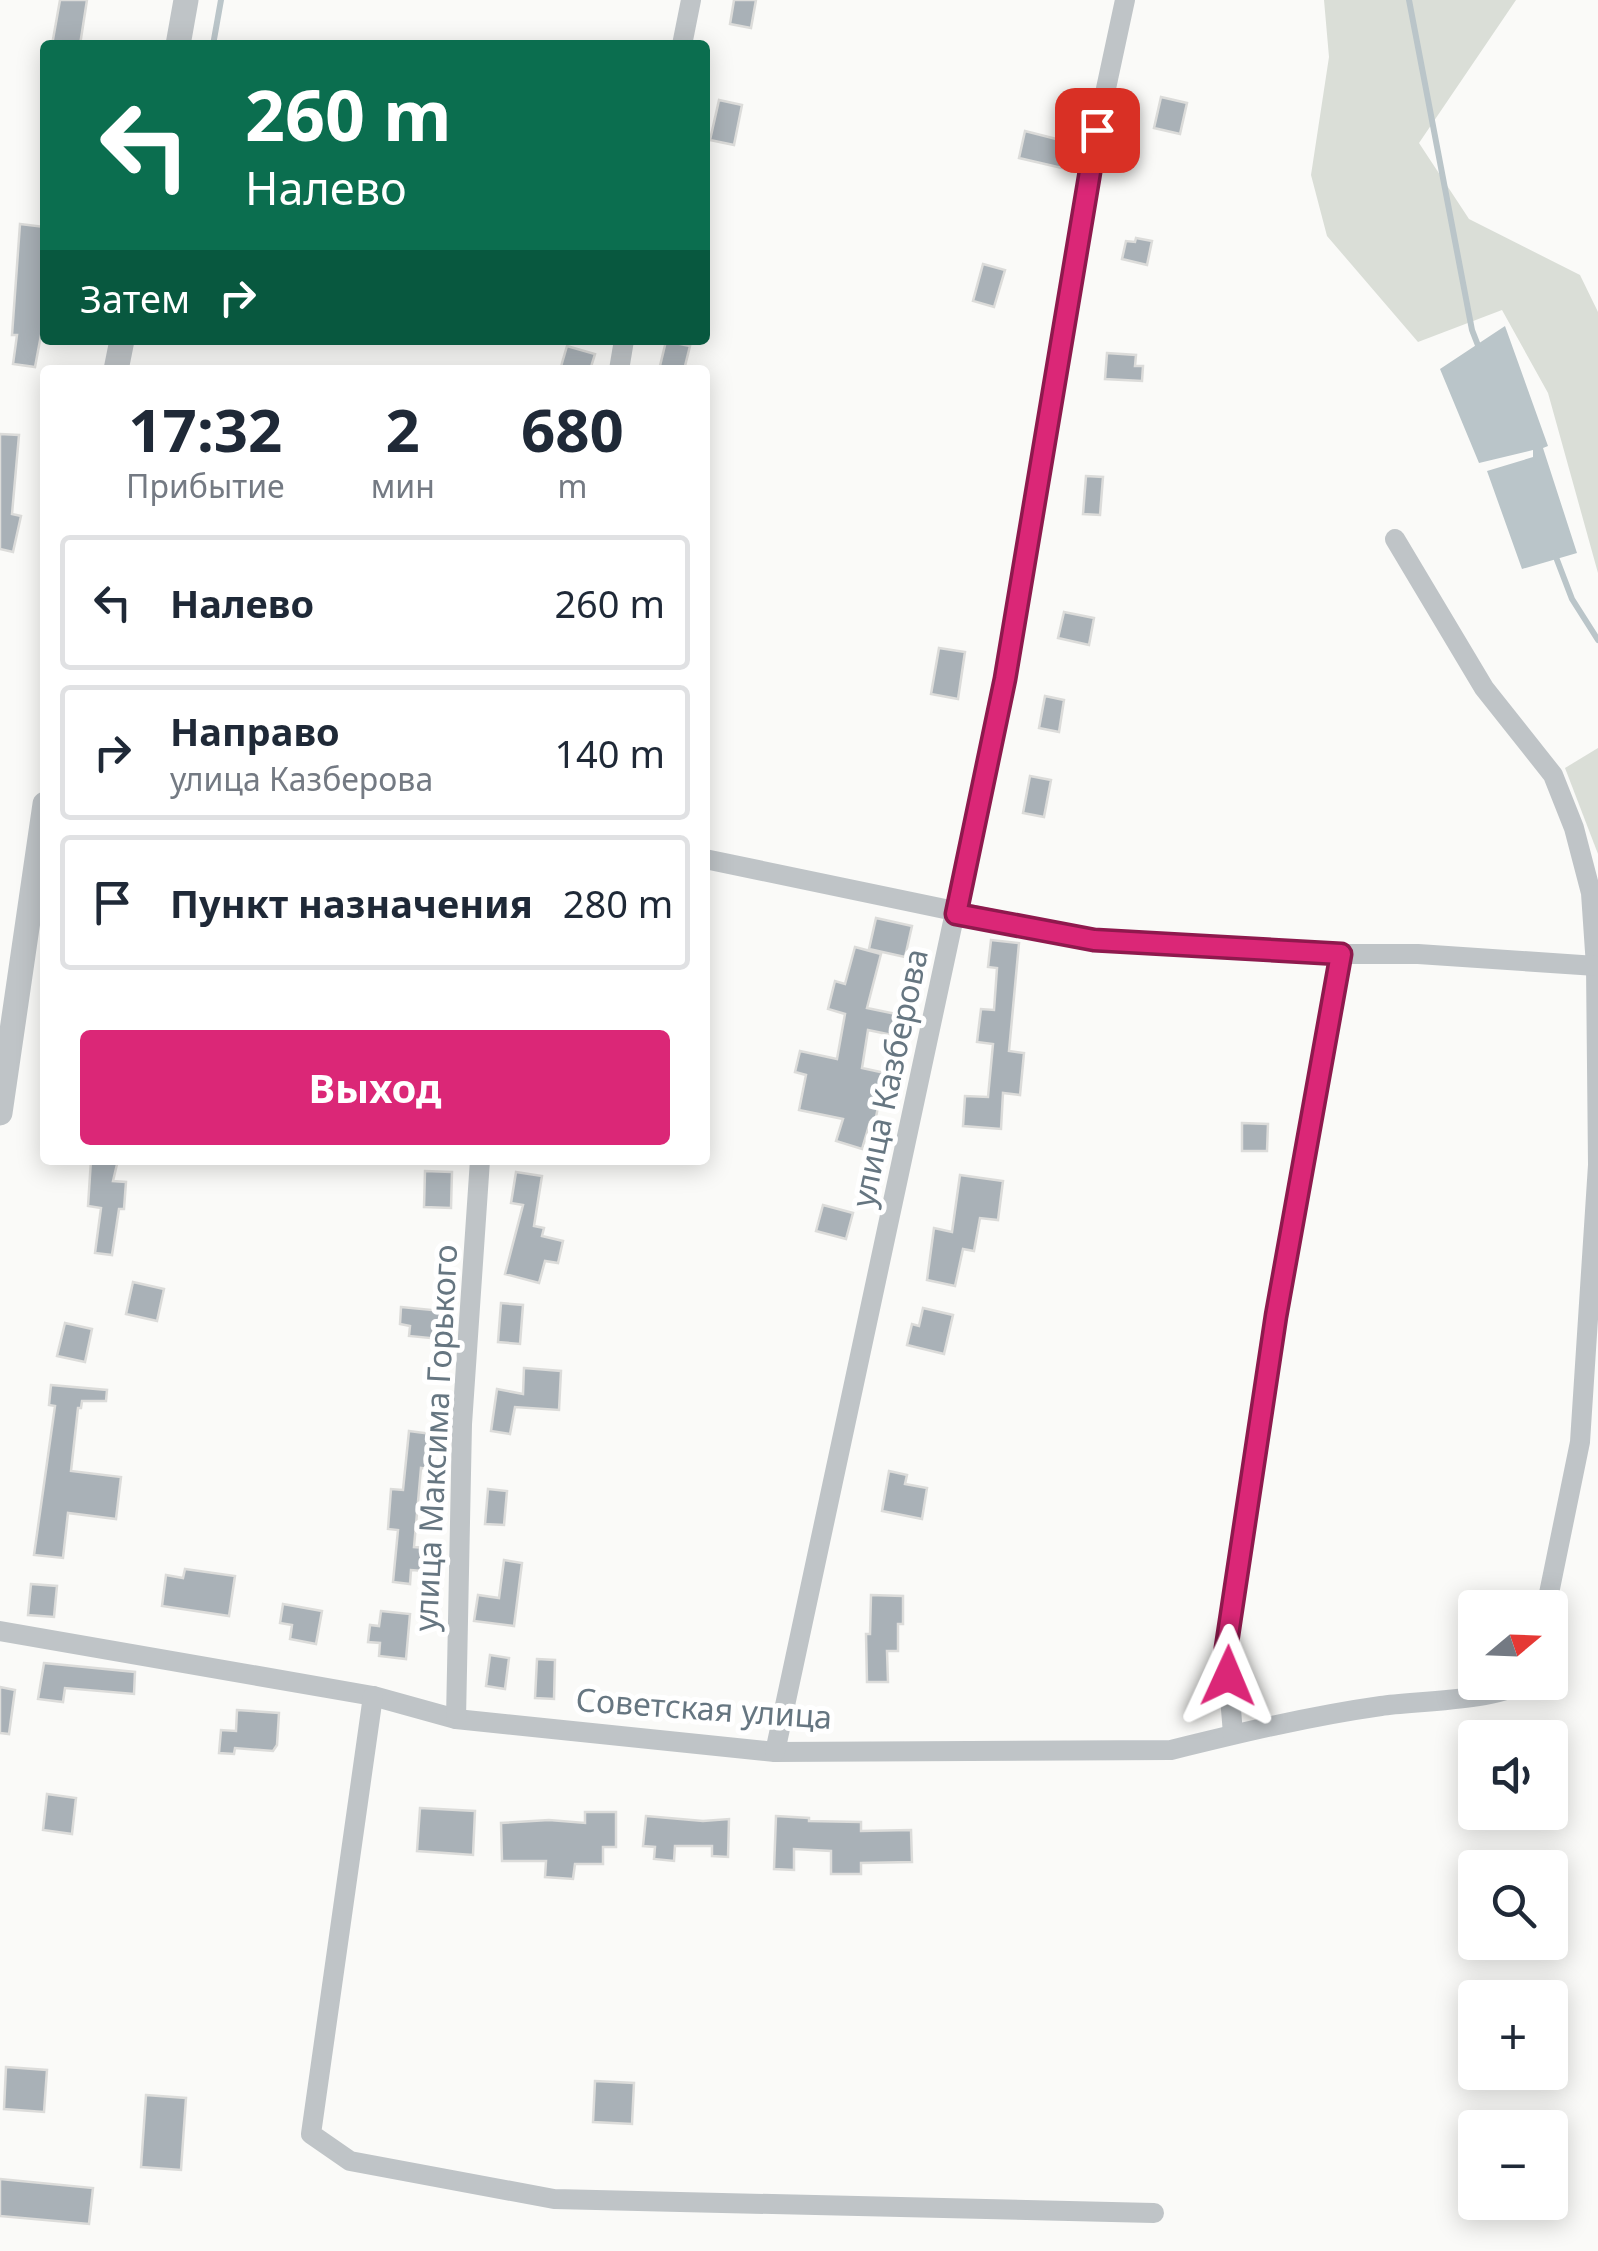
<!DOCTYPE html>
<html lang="ru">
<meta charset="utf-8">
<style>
:root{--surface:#fff;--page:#f2f2f3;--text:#1f2937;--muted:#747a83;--line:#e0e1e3;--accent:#db2777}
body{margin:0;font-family:"Noto Sans",sans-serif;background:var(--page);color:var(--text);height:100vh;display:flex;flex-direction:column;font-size:38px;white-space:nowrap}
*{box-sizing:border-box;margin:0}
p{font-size:32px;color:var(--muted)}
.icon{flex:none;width:55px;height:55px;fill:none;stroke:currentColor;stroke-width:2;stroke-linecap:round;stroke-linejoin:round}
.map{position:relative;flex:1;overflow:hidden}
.details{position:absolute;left:40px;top:365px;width:670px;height:800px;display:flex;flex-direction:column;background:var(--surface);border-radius:10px;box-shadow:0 5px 25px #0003}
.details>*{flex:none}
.guide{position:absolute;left:40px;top:40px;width:670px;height:305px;border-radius:10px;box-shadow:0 5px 25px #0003;background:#0b6e4f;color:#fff;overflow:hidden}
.needle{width:65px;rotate:71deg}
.tools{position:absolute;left:1458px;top:1590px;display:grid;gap:20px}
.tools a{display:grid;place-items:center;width:110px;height:110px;border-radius:10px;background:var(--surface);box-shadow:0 5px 25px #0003;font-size:50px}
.pin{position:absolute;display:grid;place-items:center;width:85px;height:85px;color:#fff;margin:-42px;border-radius:20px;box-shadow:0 5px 15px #0006}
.me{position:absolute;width:110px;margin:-55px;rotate:1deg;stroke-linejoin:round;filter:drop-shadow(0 0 8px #0008)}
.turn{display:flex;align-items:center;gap:35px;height:210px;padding:0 40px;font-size:45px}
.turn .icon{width:130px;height:130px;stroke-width:2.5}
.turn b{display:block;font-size:70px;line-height:85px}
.then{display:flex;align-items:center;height:95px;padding:0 40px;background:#0003;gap:20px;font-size:38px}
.eta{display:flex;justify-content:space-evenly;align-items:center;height:170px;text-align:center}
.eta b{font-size:60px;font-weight:700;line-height:70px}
.action{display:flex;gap:20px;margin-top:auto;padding:20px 40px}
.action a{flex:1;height:115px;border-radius:10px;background:var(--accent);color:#fff;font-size:40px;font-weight:700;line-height:115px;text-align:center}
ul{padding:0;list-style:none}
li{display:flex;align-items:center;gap:30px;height:135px;margin:0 20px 15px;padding:0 20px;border:5px solid var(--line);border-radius:10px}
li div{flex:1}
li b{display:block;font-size:38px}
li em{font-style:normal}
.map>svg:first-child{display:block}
</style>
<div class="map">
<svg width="1598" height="2251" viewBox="0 0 1598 2251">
<rect width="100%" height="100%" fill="#fafaf8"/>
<g fill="#daded7">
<polygon points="1324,0 1516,0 1419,143 1469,219 1580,275 1598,312 1598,573 1548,393 1502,310 1418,342 1327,236 1311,175 1329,57"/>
<polygon points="1598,748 1598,854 1565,768"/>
</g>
<polygon fill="#bac5c9" points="1505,326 1548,446 1543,448 1577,553 1522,569 1487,471 1533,457 1533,450 1479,463 1440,369"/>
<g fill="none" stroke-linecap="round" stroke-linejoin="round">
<g stroke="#bac5c9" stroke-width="6">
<polyline points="1409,0 1472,330 1479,348"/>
<polyline points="213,45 221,0"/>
<polyline points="1554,552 1572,599 1598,640"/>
</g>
</g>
<g fill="#a9b1b7" stroke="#dcdcda" stroke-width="2.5">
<polygon points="60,0 87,0 80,45 52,45"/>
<polygon points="734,0 756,0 751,28 730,24"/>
<polygon points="1161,97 1187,103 1180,134 1154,128"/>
<polygon points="719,100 742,105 734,145 710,140"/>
<polygon points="1025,131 1068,142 1062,168 1019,158"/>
<polygon points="20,224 45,227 45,314 35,367 13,364 17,335 12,335"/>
<polygon points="1136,238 1152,241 1147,265 1122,259 1126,241 1135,242"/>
<polygon points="983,264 1005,270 994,307 973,301"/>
<polygon points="666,341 690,346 684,370 659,370"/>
<polygon points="567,346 595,354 590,370 560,370"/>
<polygon points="1107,353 1136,355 1135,366 1143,366 1142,381 1105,379"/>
<polygon points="0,434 19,435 12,514 21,516 13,552 0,549"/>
<polygon points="1086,476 1103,477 1100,515 1083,514"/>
<polygon points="1064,612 1094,618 1089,645 1058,638"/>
<polygon points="939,648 965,652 958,699 931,694"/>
<polygon points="1045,696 1064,700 1059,732 1039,728"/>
<polygon points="1030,776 1051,780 1044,817 1023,813"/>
<polygon points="876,918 912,926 905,957 869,949"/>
<polygon points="991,940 1019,943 1009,1051 1024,1053 1020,1095 1003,1093 1001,1129 963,1126 965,1096 988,1097 993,1044 977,1042 981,1009 994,1010 997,968 988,967"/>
<polygon points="855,947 881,954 867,1008 896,1014 892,1035 868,1030 862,1068 885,1073 875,1122 870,1122 862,1149 836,1141 843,1119 799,1110 806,1075 795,1072 800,1051 837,1059 845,1014 828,1009 835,981 845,984"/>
<polygon points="1242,1123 1268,1124 1267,1151 1242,1151"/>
<polygon points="91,1160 118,1160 113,1181 126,1182 124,1209 119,1209 112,1255 95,1253 101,1208 88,1206"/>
<polygon points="425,1171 452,1172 451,1208 424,1207"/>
<polygon points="516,1172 542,1176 534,1226 544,1228 542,1236 563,1241 558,1263 545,1261 539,1283 505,1274 523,1205 511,1203"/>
<polygon points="960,1175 1003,1181 998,1220 980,1218 974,1251 963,1249 955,1286 927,1280 934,1228 952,1232"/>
<polygon points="823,1205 853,1213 846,1239 816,1231"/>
<polygon points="133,1282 164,1289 157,1321 126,1314"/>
<polygon points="501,1303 523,1305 520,1344 498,1342"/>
<polygon points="401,1307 443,1311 440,1339 409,1336 410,1326 400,1324"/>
<polygon points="923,1308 953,1315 944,1354 907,1345 912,1324 919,1326"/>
<polygon points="65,1323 92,1329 85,1362 57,1356"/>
<polygon points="524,1368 561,1371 559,1410 515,1407 510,1434 491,1431 497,1389 523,1394"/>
<polygon points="51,1385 107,1390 106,1401 82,1401 81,1408 78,1408 71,1471 121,1477 116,1519 68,1513 63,1558 34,1555 55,1406 49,1405"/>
<polygon points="409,1431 432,1434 428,1469 421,1468 414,1547 426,1548 424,1571 411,1570 410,1584 393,1582 398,1530 388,1529 391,1489 403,1490"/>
<polygon points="889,1471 907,1475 905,1484 927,1488 922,1519 882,1511"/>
<polygon points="488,1489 507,1491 504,1525 485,1524"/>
<polygon points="504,1560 522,1563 514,1626 474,1621 478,1595 499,1598"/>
<polygon points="185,1569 235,1576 229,1616 162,1606 166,1575 183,1578"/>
<polygon points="31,1584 57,1586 54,1617 28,1615"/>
<polygon points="871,1595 903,1596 903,1624 898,1624 898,1651 887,1651 888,1682 867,1682 866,1634 870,1634"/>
<polygon points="283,1604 322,1611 316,1644 290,1639 292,1625 280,1623"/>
<polygon points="381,1611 410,1614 406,1659 379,1656 380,1643 368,1642 370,1625 379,1626"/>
<polygon points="490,1655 509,1658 505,1689 486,1686"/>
<polygon points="537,1659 555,1660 554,1699 535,1698"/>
<polygon points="44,1663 135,1672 134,1694 65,1688 63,1702 38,1699"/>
<polygon points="0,1687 15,1690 9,1734 0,1733"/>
<polygon points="237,1710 279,1713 277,1745 273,1751 235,1748 234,1754 219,1753 221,1730 236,1731"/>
<polygon points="47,1794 76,1798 72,1834 43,1830"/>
<polygon points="420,1808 475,1811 473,1855 417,1851"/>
<polygon points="585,1812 616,1812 616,1847 603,1847 603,1864 575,1864 573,1879 545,1877 546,1861 502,1861 501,1823 549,1820 585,1823"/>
<polygon points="646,1816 703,1821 729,1819 728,1857 712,1856 712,1846 675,1846 674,1861 654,1859 655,1847 643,1846"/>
<polygon points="776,1816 809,1818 809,1821 861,1822 861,1831 911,1830 912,1862 861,1863 861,1874 831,1874 831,1851 794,1849 794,1870 774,1869"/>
<polygon points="6,2067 47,2070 44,2112 4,2109"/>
<polygon points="595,2081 634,2083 632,2124 593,2122"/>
<polygon points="146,2095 186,2098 181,2170 141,2167"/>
<polygon points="0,2179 93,2188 89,2224 0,2216"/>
</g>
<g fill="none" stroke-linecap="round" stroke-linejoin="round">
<g stroke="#bfc4c7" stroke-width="20">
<polyline points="682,45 691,0"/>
<polyline points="619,370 624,340"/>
<polyline points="1395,539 1484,688 1553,775 1574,828 1591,893 1596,966 1598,1165 1580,1442 1546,1608"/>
<polyline points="705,859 1094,940 1341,954 1418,954 1596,966"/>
<path d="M0,1631L373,1696L456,1719L775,1752L1171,1750C1240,1733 1310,1716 1381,1706C1416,1701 1496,1701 1523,1682"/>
<polyline points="373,1696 311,2134 350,2161 554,2199 1154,2213"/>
<polyline points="456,1719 462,1424 480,1160"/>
<polyline points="1233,1734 1226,1647 1276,1316 1341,954"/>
<polyline points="775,1752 1005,679 1090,163 1125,0"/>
</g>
<g stroke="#bfc4c7" stroke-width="25">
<polyline points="178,45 186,0"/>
<polyline points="116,370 122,340"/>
<polyline points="0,1113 45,804"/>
</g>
</g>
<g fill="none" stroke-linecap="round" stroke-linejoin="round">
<g stroke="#8e194d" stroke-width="25">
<polyline id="route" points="1097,130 1005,679 956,914 1094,940 1341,954 1276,1316 1226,1648 1228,1676"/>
</g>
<use href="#route" stroke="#db2777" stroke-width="18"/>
</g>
<g text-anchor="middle" stroke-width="10" stroke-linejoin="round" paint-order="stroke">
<g font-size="32" fill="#667681" stroke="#fff">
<text transform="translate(890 1078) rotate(-78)" y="11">улица Казберова</text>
<text transform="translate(436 1438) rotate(-87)" y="11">улица Максима Горького</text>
<text transform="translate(704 1709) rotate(4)" y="11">Советская улица</text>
</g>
</g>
</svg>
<div class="tools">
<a><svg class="needle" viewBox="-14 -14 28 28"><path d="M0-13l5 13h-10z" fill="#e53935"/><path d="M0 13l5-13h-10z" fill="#747a83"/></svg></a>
<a><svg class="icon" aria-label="sound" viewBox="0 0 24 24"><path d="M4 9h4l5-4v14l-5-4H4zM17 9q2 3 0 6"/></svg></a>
<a><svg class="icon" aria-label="search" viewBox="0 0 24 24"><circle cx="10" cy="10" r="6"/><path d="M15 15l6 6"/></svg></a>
<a>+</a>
<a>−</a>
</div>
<div class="pin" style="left:1097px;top:130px;background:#d93025"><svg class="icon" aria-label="arrive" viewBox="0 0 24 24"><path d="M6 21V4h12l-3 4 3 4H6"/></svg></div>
<svg class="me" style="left:1228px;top:1676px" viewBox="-20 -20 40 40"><path d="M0-17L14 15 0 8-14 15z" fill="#db2777" stroke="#fff" stroke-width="4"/></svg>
<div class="guide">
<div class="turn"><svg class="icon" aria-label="left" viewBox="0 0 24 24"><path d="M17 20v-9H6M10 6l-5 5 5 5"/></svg><div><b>260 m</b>Налево</div></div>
<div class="then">Затем<svg class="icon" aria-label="right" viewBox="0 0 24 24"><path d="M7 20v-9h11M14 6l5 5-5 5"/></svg></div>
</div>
<section class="details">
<div class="eta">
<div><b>17:32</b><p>Прибытие</p></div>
<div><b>2</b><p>мин</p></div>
<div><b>680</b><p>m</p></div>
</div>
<ul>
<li><svg class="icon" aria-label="left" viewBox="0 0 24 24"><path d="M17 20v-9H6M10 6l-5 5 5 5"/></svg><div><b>Налево</b></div><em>260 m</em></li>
<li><svg class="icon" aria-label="right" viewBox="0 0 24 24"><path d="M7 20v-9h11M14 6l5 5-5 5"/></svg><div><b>Направо</b><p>улица Казберова</p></div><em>140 m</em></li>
<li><svg class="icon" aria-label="arrive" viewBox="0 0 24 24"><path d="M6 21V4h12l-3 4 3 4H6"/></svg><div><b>Пункт назначения</b></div><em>280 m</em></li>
</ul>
<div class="action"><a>Выход</a></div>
</section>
</div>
